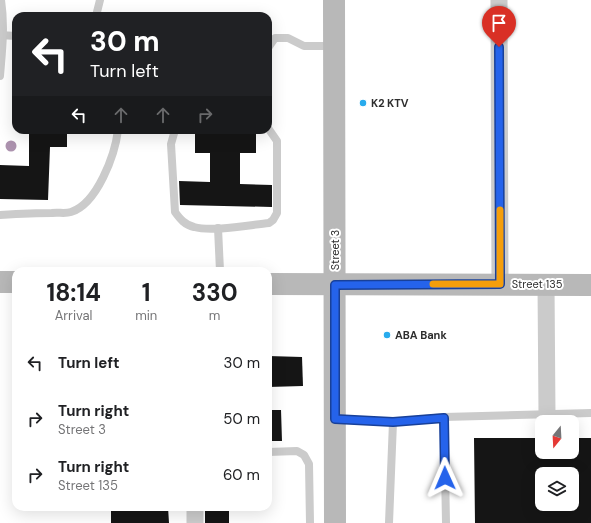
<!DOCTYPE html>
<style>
:root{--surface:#fff;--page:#f2f2f2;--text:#202124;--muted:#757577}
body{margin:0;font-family:"DM Sans",sans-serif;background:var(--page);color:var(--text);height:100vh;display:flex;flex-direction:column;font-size:15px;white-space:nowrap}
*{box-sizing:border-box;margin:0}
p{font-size:13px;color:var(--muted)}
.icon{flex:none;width:22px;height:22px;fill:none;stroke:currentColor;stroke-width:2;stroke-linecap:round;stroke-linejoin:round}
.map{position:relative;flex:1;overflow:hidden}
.drawer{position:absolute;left:12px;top:267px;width:260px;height:244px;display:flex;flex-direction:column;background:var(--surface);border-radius:12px;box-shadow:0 4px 16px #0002}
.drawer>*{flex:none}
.banner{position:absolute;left:12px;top:12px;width:260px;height:122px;border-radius:12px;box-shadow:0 4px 16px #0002;background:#202124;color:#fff;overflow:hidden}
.needle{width:26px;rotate:198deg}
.fabs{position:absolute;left:535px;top:415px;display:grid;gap:8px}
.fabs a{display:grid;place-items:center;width:44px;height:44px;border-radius:8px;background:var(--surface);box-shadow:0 4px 16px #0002;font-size:20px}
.pin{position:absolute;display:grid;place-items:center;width:34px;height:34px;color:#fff;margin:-41px -17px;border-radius:50% 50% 50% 0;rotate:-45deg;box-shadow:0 0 4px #0007}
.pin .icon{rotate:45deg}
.me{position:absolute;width:44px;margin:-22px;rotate:359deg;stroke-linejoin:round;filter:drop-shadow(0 0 3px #0008)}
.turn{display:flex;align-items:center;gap:14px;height:84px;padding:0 12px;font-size:18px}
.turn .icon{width:52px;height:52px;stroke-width:2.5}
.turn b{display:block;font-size:28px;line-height:34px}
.lanes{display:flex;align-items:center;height:38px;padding:0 12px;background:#0003;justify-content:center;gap:20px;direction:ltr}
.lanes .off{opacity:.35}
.eta{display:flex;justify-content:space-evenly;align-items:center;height:68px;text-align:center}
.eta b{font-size:24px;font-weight:700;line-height:28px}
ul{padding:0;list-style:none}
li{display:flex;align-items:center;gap:12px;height:56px;padding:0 12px}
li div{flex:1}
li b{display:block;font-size:15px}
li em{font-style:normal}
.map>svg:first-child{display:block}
</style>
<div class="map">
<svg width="591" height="523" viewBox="0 0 591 523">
<rect width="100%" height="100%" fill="#fff"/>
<g fill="#151515" fill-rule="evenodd">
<polygon points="29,130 67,130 67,147 50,147 48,200 0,199 0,165 29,166"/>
<polygon points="195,133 256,134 256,153 240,153 240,184 272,185 272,207 180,205 179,181 210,182 210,153 195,153"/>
<polygon points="268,356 302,357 303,386 268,387"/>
<polygon points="268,410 281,410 282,441 268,441"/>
<path d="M474,438H542V452H572V438H591V523H475ZM542,474H572V504H542Z"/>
<polygon points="111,507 168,507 169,523 111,523"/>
<rect x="205" y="507" width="24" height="16"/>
</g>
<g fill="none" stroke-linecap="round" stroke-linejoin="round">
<g stroke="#cbcbcb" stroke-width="2.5" stroke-dasharray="2 2" stroke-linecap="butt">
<polyline points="229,270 258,269"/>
<polyline points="29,271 210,270"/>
</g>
<g stroke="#cbcbcb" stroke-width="8">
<polyline points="96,16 100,0"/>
<polyline points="0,35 16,36"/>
<polyline points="268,48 275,38 288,38 304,46 334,46"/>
<path d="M0,76C2,51 5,26 1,0"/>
<path d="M175,130L171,144L175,212C180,219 185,225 194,227C212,232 249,225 269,223L273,220L277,213V141L268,128"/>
<path d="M0,215C17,214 35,213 52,213C58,212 65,214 71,212C97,204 115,155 118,130"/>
<polyline points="218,228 220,271"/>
<polyline points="444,417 446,523"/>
<polyline points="336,419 393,422 444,417 591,413"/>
<polyline points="268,452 297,451 304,455 309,464 310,523"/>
<polyline points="389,523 393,422"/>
</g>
<g stroke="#cbcbcb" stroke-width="17">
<polyline points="499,0 500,284"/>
<polyline points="546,284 547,415"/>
<polyline points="195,523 195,507"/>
</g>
<g stroke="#b8b8b8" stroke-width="22">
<polyline points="334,0 335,523"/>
<polyline points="0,282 16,282"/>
<polyline points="268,284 591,285"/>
</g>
</g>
<circle fill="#ac92ae" cx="11" cy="146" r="5.5"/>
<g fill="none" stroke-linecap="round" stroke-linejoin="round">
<g stroke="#184099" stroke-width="10">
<polyline id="route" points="445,478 444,418 393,422 335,419 335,285 500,284 499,47"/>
</g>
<use href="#route" stroke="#2563eb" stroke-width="7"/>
<polyline stroke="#f59e0b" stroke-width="7" points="433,284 500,284 500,210"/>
</g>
<g fill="#28abed" stroke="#fff" stroke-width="1.5">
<circle cx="363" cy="103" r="4"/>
<circle cx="387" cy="335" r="4"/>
</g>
<g text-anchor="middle" stroke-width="4" stroke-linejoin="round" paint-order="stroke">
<g font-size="11" font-weight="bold" fill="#2e2e2e" stroke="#fff" text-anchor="start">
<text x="371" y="107">K2 KTV</text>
<text x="395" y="339">ABA Bank</text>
</g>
<g font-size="11" fill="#2e2e2e" stroke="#fff">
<text transform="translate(335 250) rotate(-90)" y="4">Street 3</text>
<text x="537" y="288">Street 135</text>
</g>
</g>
</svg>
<div class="fabs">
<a><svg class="needle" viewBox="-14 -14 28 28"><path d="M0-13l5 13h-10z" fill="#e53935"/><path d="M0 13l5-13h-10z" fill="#757577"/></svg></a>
<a><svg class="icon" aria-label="layers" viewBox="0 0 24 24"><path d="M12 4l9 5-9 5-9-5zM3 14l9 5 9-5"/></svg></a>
</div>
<div class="pin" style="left:499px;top:47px;background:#d93025"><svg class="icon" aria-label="arrive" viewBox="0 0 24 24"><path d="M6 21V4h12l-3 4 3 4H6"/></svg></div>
<svg class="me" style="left:445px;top:478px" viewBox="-20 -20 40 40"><path d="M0-17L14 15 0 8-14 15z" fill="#2563eb" stroke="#fff" stroke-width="4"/></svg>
<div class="banner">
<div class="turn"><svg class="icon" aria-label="left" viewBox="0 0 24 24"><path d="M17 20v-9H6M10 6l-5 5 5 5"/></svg><div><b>30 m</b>Turn left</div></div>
<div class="lanes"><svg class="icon" aria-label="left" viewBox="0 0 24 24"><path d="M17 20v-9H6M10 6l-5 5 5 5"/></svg><svg class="icon off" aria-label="ahead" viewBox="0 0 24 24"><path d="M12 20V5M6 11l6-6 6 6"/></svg><svg class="icon off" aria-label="ahead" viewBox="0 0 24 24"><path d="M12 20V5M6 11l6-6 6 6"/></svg><svg class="icon off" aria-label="right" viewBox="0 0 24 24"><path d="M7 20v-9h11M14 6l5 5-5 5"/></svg></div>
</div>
<section class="drawer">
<div class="eta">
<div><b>18:14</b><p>Arrival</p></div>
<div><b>1</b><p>min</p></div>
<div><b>330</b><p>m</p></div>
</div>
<ul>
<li><svg class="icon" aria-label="left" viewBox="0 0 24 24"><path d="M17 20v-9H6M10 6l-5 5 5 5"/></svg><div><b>Turn left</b></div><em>30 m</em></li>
<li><svg class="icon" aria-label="right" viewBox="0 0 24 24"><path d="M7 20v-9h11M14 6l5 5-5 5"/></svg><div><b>Turn right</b><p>Street 3</p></div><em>50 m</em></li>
<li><svg class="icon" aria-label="right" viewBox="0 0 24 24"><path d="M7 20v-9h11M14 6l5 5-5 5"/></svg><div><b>Turn right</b><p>Street 135</p></div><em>60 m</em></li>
</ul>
</section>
</div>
